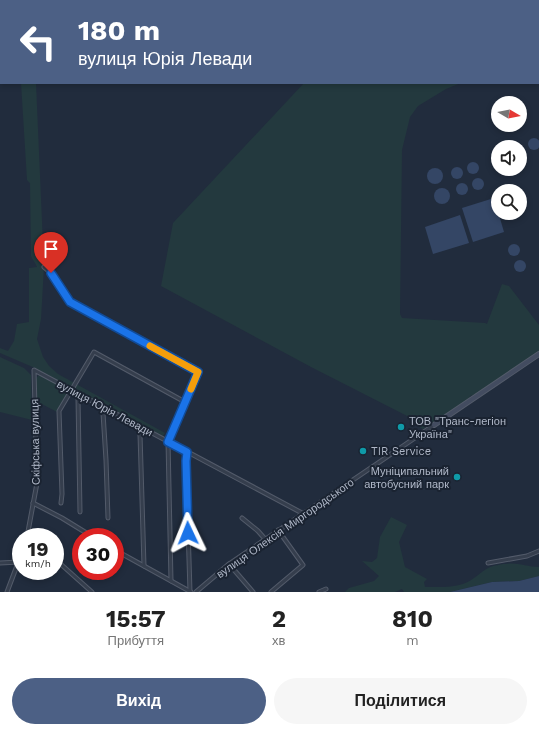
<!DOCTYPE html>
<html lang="uk">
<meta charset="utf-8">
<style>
:root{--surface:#fff;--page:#f6f6f6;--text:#222;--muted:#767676;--accent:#4c6085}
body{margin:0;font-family:"Work Sans",sans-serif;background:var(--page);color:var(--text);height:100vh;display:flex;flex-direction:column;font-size:15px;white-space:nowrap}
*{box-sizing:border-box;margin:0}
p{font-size:13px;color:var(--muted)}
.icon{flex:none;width:22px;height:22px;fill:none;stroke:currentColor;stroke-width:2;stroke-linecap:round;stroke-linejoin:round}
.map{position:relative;height:592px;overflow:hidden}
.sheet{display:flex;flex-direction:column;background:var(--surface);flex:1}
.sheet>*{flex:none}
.guide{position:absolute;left:0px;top:0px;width:539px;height:84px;box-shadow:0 2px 6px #0003;background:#4c6085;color:#fff;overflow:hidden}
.needle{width:26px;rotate:100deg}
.controls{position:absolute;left:491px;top:96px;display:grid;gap:8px}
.controls a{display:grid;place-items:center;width:36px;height:36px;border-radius:50%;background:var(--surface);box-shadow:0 2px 6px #0003;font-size:20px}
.speed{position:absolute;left:12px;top:528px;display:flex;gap:8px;font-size:20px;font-weight:700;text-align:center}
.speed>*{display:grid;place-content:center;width:52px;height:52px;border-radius:50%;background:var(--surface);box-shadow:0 2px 6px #0003;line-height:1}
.speed small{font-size:10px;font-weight:400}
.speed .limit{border:6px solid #d22;background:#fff;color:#111}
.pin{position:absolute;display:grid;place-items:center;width:34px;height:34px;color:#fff;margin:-41px -17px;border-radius:50% 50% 50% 0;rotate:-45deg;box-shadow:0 0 4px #0007}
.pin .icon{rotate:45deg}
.me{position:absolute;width:44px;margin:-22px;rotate:358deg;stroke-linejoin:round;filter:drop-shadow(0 0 3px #0008)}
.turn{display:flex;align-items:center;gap:14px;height:84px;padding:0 12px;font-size:18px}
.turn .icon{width:52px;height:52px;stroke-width:2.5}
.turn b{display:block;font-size:28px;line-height:34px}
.eta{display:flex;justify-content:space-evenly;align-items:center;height:68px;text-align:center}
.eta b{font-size:24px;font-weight:700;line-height:28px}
.action{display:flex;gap:8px;margin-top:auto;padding:8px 12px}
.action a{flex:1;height:46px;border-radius:24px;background:var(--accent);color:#fff;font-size:16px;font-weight:700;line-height:46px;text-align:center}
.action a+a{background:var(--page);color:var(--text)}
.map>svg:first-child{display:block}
</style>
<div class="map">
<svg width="539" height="592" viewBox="0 0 539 592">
<rect width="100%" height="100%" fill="#212c3d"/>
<g fill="#23393e">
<path d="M21,83H36L44,267L41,319L37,339L43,357L49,366L58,374L165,433L163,436L35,368L0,353V348L8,351L14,341L17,324L29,322V268L37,267C36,263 32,260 31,256L30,183L27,180Z"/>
<polygon points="304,83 461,83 446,89 418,106 410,117 402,150 400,314 402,318 485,323 487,324 502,284 509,286 539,325 539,352 477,394 470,396 469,399 423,429 414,424 415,420 311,367 161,286 173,223"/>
<polygon points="0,357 24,368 31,375 32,420 0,412"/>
<polygon points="41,375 69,390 57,412 36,401 36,379 38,376"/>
<path d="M391,517L407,525L399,542L405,567L427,579L424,582L425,587C438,587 451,588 463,584C473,581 480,572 490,567C494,566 501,564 505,564C517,562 527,567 539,567V576L519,581L492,582L450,592H404L402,589L395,592H345L349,588L374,581L379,576L362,561L372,562L377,558L380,537Z"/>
</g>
<g fill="#344665">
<circle cx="534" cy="144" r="6"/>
<circle cx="473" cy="168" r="6"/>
<circle cx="457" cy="173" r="6"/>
<circle cx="435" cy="176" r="8"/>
<circle cx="478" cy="184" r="6"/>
<circle cx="462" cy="189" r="6"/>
<circle cx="442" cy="196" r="8"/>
<polygon points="494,198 504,232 473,242 462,208"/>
<polygon points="460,215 469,243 433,254 425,227"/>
<circle cx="514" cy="250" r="6"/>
<circle cx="520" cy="266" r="6"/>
<polygon points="539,576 539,592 450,592 492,582 519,581"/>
</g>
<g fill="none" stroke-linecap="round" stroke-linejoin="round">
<g stroke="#535b6a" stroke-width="5">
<g id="street">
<polyline points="44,267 51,273 70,302 198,372 168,441 171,581"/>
<polyline points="80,394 78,398 80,512"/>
<polyline points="106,408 103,413 106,460 108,518"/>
<polyline points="143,428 140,434 144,566"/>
<polyline points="187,452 186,461 190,592"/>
<polyline points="33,503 62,518 93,537"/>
<polyline points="61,503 62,494 59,411 94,352 185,402"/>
<polyline points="242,518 258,531 265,539"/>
<polyline points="27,537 37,483 34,370 302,513"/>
<polyline points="115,550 191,592"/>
<polyline points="55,559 92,592"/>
<polyline points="0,563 19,562"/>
<polyline points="488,563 527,556 539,551"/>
<polyline points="229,564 253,592"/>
<polyline points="7,592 21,555"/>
<polyline points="196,592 229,564 434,425"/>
<polyline points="271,592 303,565 278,530"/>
<polyline points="319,592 326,589"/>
</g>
</g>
<g stroke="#535b6a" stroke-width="6">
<polyline id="secondary" points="434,425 539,354"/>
</g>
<use href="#street" stroke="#353e4d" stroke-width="3"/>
<use href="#secondary" stroke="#434c60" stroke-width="4"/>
</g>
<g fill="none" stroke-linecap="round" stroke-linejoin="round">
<g stroke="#114b97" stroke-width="10">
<polyline id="route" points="51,273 70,302 198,372 168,442 187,452 186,461 188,533"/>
</g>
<use href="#route" stroke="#1a73e8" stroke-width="7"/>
<polyline stroke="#f59e0b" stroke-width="7" points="150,346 198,372 191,389"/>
</g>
<g fill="#0f9aa8" stroke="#1a2331" stroke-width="1.5">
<circle cx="401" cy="427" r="4"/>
<circle cx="363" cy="451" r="4"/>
<circle cx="457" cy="477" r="4"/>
</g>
<g text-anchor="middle" stroke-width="4" stroke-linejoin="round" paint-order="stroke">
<g font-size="11" fill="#b0b8c8" stroke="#1a2331">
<text transform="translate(105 408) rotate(28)" y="4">вулиця Юрія Левади</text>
<text transform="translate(35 442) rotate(-91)" y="4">Скіфська вулиця</text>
<text transform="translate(285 528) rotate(-35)" y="4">вулиця Олексія Миргородського</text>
</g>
<g font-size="11" fill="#b0b8c8" stroke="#1a2331" text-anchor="start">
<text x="409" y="425">ТОВ "Транс-легіон<tspan x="409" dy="13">Україна"</tspan></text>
<text x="371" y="455">TIR Service</text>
<text x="449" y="475" text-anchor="end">Муніципальний<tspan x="449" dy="13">автобусний парк</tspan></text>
</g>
</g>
</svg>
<div class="controls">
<a><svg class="needle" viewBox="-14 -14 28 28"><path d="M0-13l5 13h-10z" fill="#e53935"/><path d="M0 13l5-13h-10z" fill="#767676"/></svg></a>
<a><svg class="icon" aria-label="sound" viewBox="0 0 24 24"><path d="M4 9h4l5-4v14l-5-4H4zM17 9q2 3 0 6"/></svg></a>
<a><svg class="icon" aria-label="search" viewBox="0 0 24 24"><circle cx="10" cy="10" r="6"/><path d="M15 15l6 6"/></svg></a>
</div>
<div class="speed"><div>19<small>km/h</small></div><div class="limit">30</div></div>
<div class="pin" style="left:51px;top:273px;background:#d93025"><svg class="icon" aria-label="arrive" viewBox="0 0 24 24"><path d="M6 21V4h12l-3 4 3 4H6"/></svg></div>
<svg class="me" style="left:188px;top:533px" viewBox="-20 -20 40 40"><path d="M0-17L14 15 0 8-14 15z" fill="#1a73e8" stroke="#fff" stroke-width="4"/></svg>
<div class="guide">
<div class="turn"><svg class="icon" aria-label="left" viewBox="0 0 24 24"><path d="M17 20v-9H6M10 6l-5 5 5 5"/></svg><div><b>180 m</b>вулиця Юрія Левади</div></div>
</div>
</div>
<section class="sheet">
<div class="eta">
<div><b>15:57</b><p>Прибуття</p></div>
<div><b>2</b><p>хв</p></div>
<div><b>810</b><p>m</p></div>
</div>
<div class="action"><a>Вихід</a><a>Поділитися</a></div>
</section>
